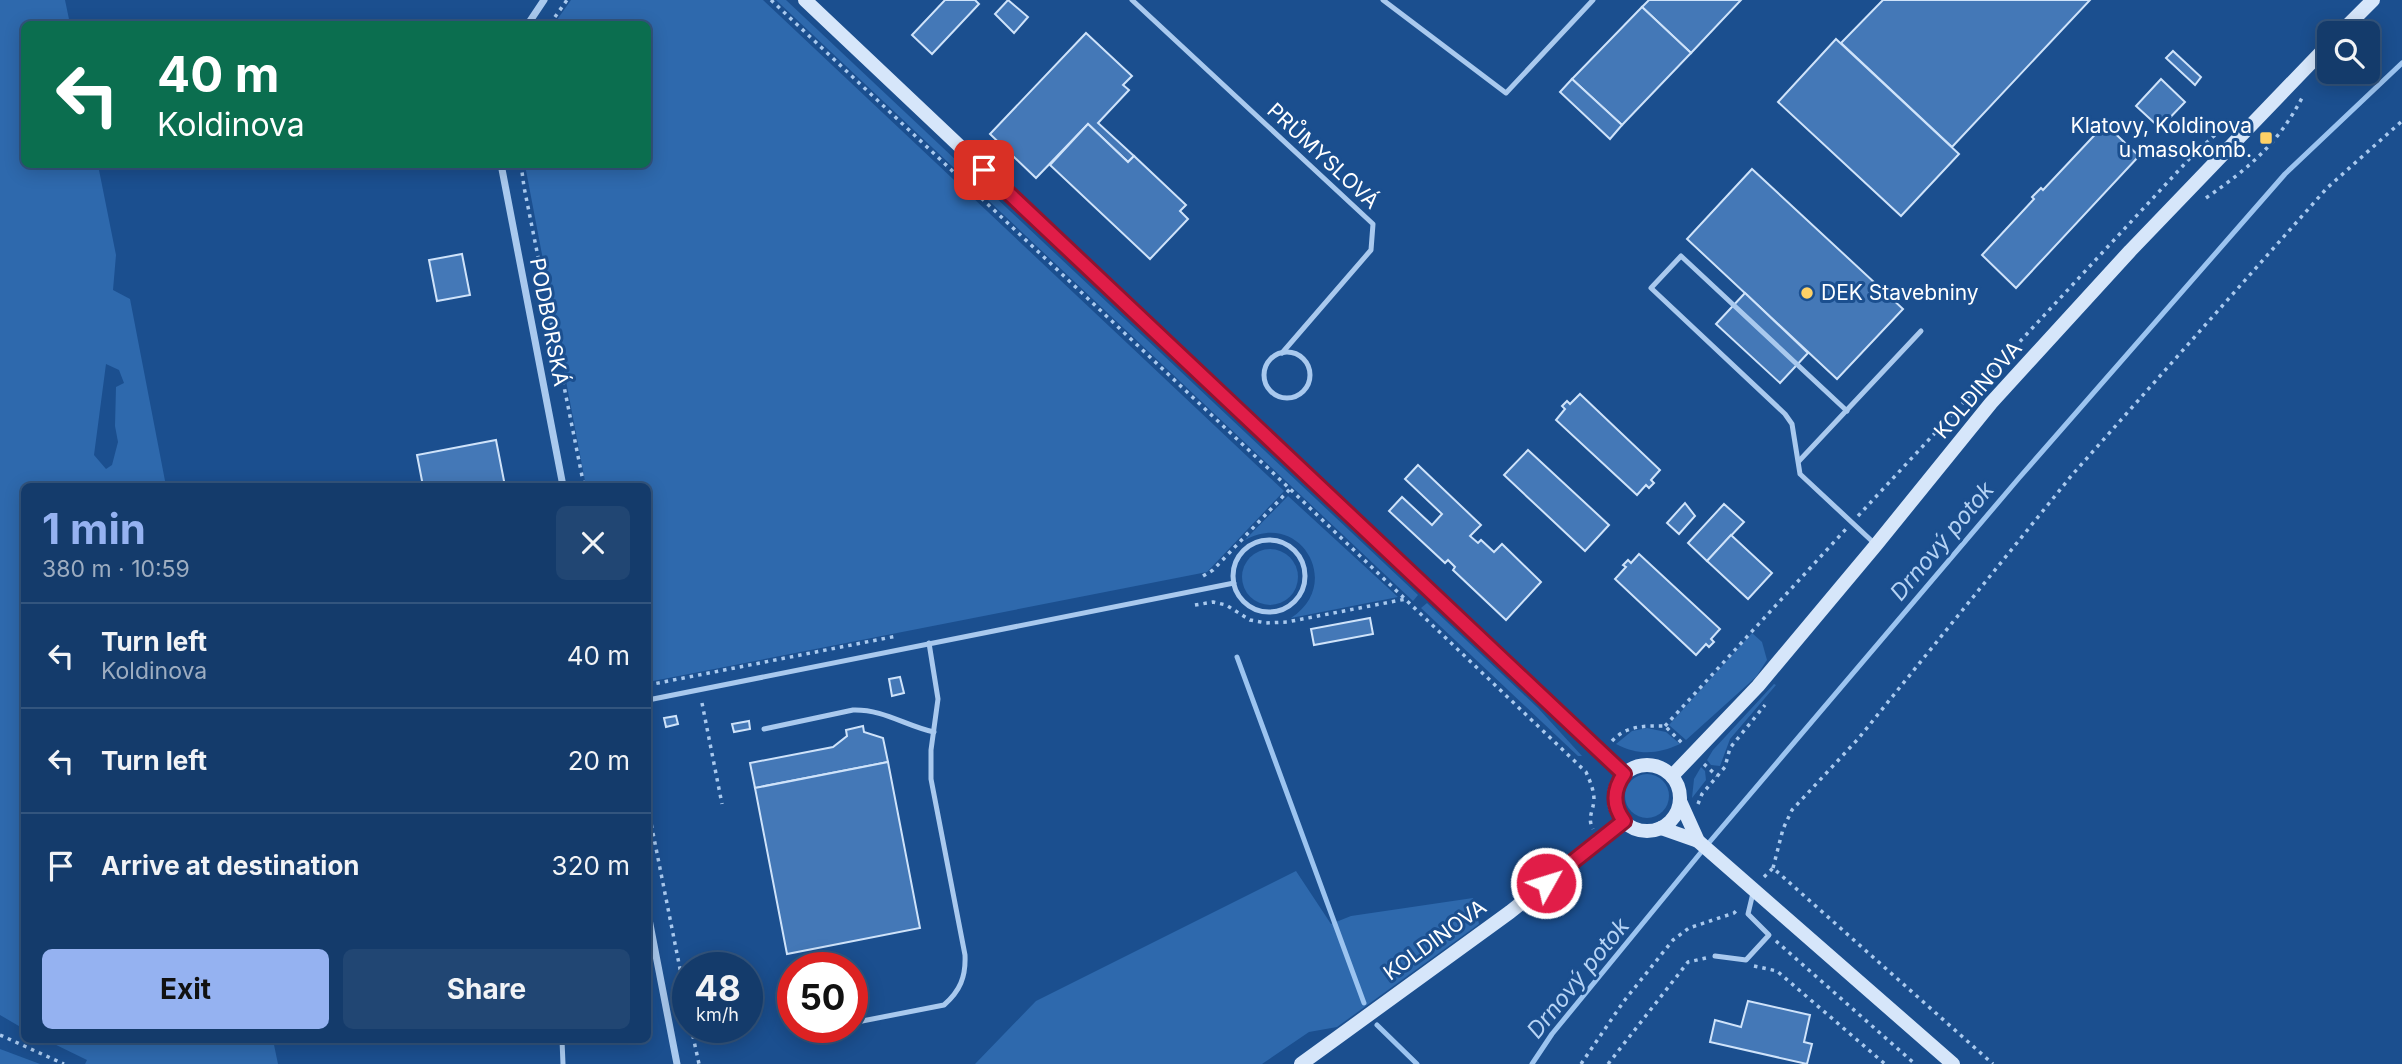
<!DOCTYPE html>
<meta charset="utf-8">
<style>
:root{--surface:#143b6b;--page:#214673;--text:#f1f3f6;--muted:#9dadc1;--line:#33557e;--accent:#95b2f1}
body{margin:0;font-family:Inter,sans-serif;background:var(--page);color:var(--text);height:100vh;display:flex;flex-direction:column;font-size:26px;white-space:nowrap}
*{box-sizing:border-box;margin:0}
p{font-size:23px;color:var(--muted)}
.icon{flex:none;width:38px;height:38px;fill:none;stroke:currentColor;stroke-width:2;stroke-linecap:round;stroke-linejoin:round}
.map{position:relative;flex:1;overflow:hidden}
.drawer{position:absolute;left:21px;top:483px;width:630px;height:560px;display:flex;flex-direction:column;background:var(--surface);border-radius:10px;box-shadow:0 4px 18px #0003,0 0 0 2px var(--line)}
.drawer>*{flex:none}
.guide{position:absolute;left:21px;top:21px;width:630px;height:147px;border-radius:10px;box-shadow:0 4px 18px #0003,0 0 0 2px var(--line);background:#0b6e4f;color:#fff;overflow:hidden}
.fabs{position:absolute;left:2317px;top:21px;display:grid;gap:14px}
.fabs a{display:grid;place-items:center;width:63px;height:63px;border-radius:10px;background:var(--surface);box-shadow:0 4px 18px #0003,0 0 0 2px var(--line);font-size:35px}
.speed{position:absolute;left:672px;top:952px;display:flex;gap:14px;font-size:35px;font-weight:700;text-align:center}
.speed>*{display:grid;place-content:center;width:91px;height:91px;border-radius:50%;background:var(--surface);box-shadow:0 4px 18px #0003,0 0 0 2px var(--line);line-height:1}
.speed small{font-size:18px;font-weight:400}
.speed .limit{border:10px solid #d22;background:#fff;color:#111}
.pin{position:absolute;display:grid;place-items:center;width:60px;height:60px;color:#fff;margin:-30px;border-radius:14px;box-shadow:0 4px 10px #0006}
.me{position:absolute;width:77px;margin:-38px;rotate:51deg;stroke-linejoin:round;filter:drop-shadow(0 0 5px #0008)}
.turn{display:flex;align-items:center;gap:24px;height:147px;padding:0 21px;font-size:32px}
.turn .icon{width:91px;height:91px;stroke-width:2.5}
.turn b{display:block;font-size:49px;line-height:60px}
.round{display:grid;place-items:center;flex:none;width:74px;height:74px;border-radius:10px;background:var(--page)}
.summary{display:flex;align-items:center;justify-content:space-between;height:119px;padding:0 21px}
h1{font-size:42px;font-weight:700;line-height:52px;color:var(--accent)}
.action{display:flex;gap:14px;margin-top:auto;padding:14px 21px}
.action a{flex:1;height:80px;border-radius:10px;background:var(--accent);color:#111;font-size:28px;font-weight:700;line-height:80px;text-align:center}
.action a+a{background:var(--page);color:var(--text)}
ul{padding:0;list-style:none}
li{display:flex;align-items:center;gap:21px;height:105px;padding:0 21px;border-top:2px solid var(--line)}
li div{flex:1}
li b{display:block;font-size:26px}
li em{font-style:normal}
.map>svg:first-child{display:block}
</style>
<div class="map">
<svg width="2402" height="1064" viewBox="0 0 2402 1064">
<rect width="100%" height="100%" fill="#1b4f8f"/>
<g fill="#2e69ad" fill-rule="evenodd">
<path d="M0,0H65L70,24H24V164L98,165L116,255L113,290L130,299L166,486H24V1029L0,1015ZM106,364L119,370L124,383L116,387L115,426L118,442L112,465L106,469L94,455Z"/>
<polygon points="571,0 763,0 1284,491 1207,572 648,682 648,486 586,486 525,165 648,164 648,24 554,24"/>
<polygon points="776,0 786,0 1418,595 1413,601"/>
<path d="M1288,496L1398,597L1291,618C1344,584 1300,509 1245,540Z"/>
<circle cx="1270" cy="577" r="28"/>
<polygon points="1427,603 1538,708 1582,756 1578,756 1421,608"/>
<polygon points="1752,633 1762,642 1767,660 1756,677 1686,740 1669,725"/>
<polygon points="1774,684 1776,685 1730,739 1720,766 1711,765 1707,760 1713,750"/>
<path d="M1647,728L1666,732L1680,744C1658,754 1639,756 1616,744L1632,731Z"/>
<polygon points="1701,767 1705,771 1706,780 1692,798 1694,779"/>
<circle cx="1647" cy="796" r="22"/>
<polygon points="1296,871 1331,924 1351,916 1473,898 1479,924 1337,1027 1309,1032 1262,1064 975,1064 1036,1001"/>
<polygon points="46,1040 273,1040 278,1064 85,1064 87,1060"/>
<polygon points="0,1049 40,1064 0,1064"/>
</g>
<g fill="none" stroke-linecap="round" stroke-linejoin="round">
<g stroke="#9cc4f0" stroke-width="5">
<polyline points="1237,657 1364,1003"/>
<polyline points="1377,1025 1417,1064"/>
<polyline points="1532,1064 1552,1034 1707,845 2019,478 2285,174 2402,63"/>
</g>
</g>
<g fill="#4478b7" stroke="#cfe3fa" stroke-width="2">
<polygon points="945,0 975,0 979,4 932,54 912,35"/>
<polygon points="1008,0 1028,17 1014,33 995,14"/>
<polygon points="1649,0 1741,0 1691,53 1642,7"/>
<polygon points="1883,0 2090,0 1952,147 1841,43"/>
<polygon points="1642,7 1691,53 1622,125 1572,79"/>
<polygon points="1086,33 1132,76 1123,85 1129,90 1098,123 1134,156 1128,162 1088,124 1036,178 990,134"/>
<polygon points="1836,39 1959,154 1901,216 1778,102"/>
<polygon points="2173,51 2201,77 2195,85 2166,58"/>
<polygon points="1572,79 1622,125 1610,139 1560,92"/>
<polygon points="2161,79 2185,102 2160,128 2136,106"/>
<polygon points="1088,124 1128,162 1134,156 1186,205 1180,211 1188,219 1150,259 1050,165"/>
<polygon points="2105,124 2139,156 2016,288 1982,255 2034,199 2032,197 2041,188 2043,190"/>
<polygon points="1752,169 1903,309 1837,379 1687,239"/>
<polygon points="462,254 470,295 437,301 429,260"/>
<polygon points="1745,293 1808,353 1780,383 1716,324"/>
<polygon points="1580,394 1660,470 1651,480 1654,483 1649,488 1646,485 1637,495 1556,420 1565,409 1562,406 1567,401 1570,404"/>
<polygon points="496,440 505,486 423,486 417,455"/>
<polygon points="1528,450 1609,525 1585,551 1504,475"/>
<polygon points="1418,465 1481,525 1470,536 1478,543 1481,540 1494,552 1502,544 1541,582 1506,620 1453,570 1455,567 1448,560 1445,563 1389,511 1402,497 1432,525 1442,514 1405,479"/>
<polygon points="1685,503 1695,516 1679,534 1667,523"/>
<polygon points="1724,504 1744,522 1707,561 1688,543"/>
<polygon points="1731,535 1772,573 1748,599 1707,561"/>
<polygon points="1639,554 1720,629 1711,639 1714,642 1709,647 1706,644 1696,655 1615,579 1626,567 1623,565 1628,560 1631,563"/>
<polygon points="1370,618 1373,634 1314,645 1311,629"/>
<polygon points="900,677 904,693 892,696 889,679"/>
<polygon points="676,716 678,724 666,727 664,718"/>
<polygon points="749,721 750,729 734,732 732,724"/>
<polygon points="863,726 864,732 883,738 888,762 755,788 750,763 833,747 847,736 846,730"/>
<polygon points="888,762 920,928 787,954 755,788"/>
<polygon points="1748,1001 1810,1015 1804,1042 1812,1044 1807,1064 1710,1042 1715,1020 1741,1027"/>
</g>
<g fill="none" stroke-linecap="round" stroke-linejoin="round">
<g stroke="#a9c9ee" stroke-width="3.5" stroke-dasharray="3.5 5" stroke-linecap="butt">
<path d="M771,0L1290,489L1586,772C1590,781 1594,790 1594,800C1593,812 1587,818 1593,829"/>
<polyline points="550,24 567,0"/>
<polyline points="521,164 524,187 584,486"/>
<path d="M2206,198C2249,168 2278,144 2303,96"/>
<polyline points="1858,516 2192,156 2227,124"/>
<polyline points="1203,576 1213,570 1290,489"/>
<polyline points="1195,605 1213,602 1226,605 1250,620 1266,623 1287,622 1406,599"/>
<polyline points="648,685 897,636"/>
<polyline points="702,703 722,804"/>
<polyline points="1665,726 1846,529"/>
<path d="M1612,741C1627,725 1644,726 1665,726L1683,744"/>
<polyline points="1704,764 1717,776"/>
<polyline points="1698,804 1702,794 1725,767 1730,748 1765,705"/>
<polyline points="648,808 688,1009"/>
<polyline points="1773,868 1783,829 1792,810 1858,739 2072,475 2327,188 2402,121"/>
<polyline points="1764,877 1773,868 1993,1064"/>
<polyline points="1776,941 1915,1064"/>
<polyline points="1754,966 1777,971 1885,1064"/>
<polyline points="691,1027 699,1064"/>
<polyline points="0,1035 64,1064"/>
<polyline points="1581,1064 1624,1001 1673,940 1689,928 1734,913 1736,911"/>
<polyline points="1608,1064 1688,962 1706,958"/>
</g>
<g stroke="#a9c9ee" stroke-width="5">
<polyline points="1132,0 1373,224 1371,250 1282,353"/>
<polyline points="1383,0 1506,93 1593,0"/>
<circle cx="1287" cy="375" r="23"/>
<polyline points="1847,411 1681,256 1651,288 1785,414 1792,424 1800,474 1874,543"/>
<polyline points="1799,461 1921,331"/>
<circle cx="1269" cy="576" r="36"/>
<polyline points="648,700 1234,583"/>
<path d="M764,729L853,710C883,709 906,726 934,732"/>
<polyline points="1715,956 1746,960 1769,935 1748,914 1753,893"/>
<path d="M857,1022L944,1005C960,991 966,977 965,955L931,779V750L938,699L929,643"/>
<polyline points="562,1040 563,1064"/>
</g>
<g stroke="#a9c9ee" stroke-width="7">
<polyline points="528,24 544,0"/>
<polyline points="501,164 563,486"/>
<polyline points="648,914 677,1064"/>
</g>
<g stroke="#d6e6fa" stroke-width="14">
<polyline points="805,0 1624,774"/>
<polyline points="2340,33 2373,0"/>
<circle cx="1647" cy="798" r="33"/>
<polyline points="1672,776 1758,686 1876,545 1991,403 2130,251 2329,44"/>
<polyline points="1680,801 1698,841 1953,1064"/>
<polyline points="1661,828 1698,841"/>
<polyline points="1301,1064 1510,912 1624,821"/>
</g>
</g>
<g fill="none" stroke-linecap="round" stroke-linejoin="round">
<g stroke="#92132f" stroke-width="18">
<path id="route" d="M984,170L1624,774C1613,790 1612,805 1624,821L1546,883"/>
</g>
<use href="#route" stroke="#e11d48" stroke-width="12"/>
</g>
<g fill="#ffd166" stroke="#1b4f8f" stroke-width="2.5">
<rect x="2259" y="131" width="14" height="14" rx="3.5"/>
<circle cx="1807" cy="293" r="7"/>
</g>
<g text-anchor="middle" stroke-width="6" stroke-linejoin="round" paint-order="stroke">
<g font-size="21" fill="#fff" stroke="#1b4f8f" text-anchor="end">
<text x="2252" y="133">Klatovy, Koldinova<tspan x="2252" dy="24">u masokomb.</tspan></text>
<text x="1821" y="300" text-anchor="start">DEK Stavebniny</text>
</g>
<g font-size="21" fill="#fff" stroke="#1b4f8f">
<text transform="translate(1323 156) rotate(43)" y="7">PRŮMYSLOVÁ</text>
<text transform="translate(549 322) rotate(79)" y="7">PODBORSKÁ</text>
<text transform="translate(1978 390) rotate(-49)" y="7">KOLDINOVA</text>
<text transform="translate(1435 940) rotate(-36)" y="7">KOLDINOVA</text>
</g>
<g font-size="23" font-style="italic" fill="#b5d3f5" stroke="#1b4f8f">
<text transform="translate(1942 541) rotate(-50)" y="8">Drnový potok</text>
<text transform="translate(1578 978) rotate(-51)" y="8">Drnový potok</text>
</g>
</g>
</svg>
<div class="fabs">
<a><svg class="icon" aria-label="search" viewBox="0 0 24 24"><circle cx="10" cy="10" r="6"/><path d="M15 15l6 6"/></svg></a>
</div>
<div class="speed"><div>48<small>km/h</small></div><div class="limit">50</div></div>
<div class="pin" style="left:984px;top:170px;background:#d93025"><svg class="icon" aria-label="arrive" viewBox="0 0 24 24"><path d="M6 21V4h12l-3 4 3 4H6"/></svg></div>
<svg class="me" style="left:1546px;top:883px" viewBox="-20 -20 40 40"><circle r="17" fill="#e11d48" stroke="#fff" stroke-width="3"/><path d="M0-11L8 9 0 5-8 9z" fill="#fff"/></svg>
<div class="guide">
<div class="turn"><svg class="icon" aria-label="left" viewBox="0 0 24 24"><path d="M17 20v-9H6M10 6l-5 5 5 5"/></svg><div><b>40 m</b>Koldinova</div></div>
</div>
<section class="drawer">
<div class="summary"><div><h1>1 min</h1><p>380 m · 10:59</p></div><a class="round"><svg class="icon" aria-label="close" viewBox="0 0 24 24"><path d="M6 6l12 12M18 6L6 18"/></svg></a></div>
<ul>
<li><svg class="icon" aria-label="left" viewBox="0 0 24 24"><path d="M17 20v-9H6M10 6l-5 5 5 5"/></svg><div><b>Turn left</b><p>Koldinova</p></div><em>40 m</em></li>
<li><svg class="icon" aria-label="left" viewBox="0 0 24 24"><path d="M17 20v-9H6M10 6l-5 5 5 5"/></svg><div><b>Turn left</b></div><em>20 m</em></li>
<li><svg class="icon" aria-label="arrive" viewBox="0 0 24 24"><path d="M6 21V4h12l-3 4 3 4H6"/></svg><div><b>Arrive at destination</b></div><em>320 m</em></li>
</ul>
<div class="action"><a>Exit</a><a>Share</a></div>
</section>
</div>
